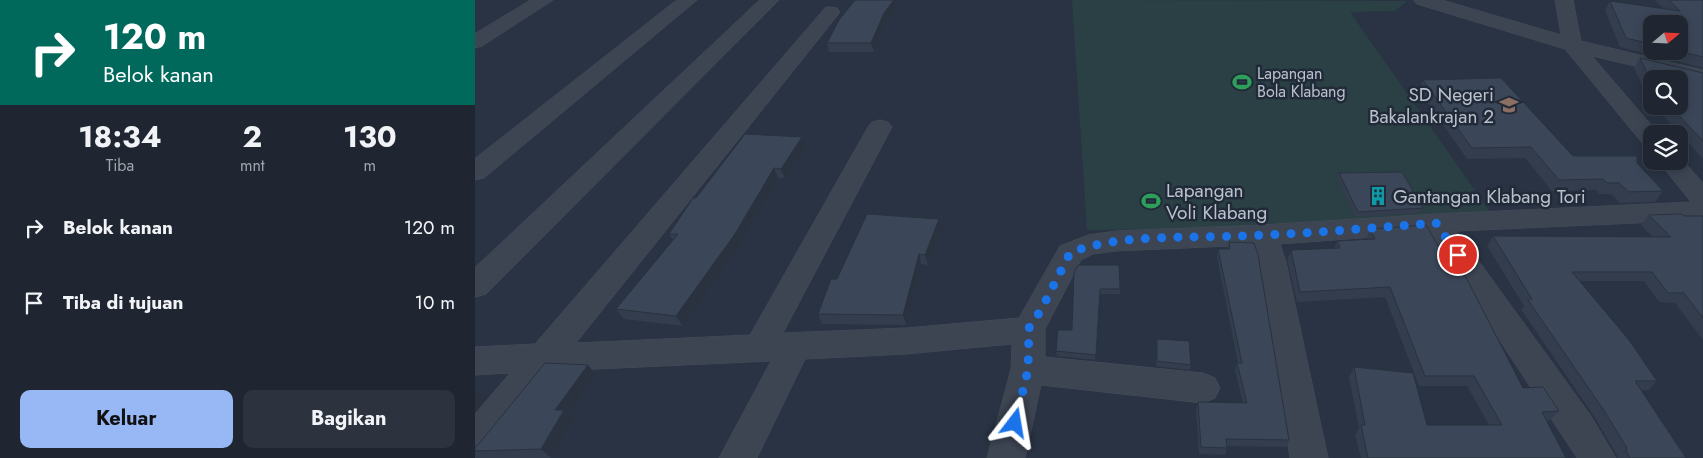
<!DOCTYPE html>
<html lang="id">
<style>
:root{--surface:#1f2632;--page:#2c323e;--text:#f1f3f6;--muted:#a1a5ac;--line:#3c434d;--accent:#97b8f5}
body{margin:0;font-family:Jost,sans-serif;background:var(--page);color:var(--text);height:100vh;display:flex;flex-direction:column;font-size:19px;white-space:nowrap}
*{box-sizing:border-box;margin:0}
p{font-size:16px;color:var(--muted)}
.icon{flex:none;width:28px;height:28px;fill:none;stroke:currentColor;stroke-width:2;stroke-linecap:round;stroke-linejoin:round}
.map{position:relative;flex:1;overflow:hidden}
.panel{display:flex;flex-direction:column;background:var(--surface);width:475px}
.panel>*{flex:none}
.guide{background:#00695c;color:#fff;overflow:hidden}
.needle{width:32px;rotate:71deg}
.fabs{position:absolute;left:1168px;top:15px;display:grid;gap:10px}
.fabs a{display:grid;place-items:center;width:45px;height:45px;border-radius:10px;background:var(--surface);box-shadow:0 2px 12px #0003,0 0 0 1px var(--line);font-size:25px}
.pin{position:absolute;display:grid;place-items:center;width:42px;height:42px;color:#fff;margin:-21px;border:2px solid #fff;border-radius:50%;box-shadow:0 1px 5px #0007}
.me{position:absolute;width:55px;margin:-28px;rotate:14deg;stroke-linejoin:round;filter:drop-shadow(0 0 4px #0008)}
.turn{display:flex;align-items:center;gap:18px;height:105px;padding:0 20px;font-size:22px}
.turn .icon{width:65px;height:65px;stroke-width:2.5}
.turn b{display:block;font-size:35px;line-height:42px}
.eta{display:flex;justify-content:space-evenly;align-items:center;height:85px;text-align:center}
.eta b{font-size:30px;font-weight:700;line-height:35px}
.action{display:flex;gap:10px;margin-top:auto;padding:10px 20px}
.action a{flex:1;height:58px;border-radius:10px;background:var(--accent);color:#111;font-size:20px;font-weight:700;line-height:58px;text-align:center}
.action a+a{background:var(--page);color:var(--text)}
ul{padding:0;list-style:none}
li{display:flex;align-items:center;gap:15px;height:75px;padding:0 20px}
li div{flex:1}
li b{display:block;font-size:19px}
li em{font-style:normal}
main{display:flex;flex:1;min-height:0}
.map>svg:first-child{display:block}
</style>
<main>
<section class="panel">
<div class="guide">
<div class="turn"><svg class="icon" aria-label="right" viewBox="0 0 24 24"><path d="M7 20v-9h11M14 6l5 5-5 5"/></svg><div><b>120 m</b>Belok kanan</div></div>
</div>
<div class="eta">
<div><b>18:34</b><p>Tiba</p></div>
<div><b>2</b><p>mnt</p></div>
<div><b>130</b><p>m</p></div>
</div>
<ul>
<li><svg class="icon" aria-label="right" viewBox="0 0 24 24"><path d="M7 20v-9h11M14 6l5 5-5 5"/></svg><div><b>Belok kanan</b></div><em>120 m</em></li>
<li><svg class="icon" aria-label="arrive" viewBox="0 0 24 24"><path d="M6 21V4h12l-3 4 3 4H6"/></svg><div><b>Tiba di tujuan</b></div><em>10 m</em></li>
</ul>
<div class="action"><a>Keluar</a><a>Bagikan</a></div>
</section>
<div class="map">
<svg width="1228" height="458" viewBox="0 0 1228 458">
<rect width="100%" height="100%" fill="#293343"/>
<polygon fill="#2b4044" points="597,0 932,1 920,11 875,12 1015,212 738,229 612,230"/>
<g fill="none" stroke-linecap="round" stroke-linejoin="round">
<g stroke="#464e5c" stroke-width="1">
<g id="minor">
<polygon points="56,0 78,0 7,46 0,48 0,34"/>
<polygon points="202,0 222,0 9,178 0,180 0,159"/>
<polygon points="285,0 304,0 11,294 0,297 0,268"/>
<polygon points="939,0 967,0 1086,35 1080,0 1098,0 1106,41 1228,70 1228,82 1117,56 1184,134 1176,134 1176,146 1168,144 1090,49 942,4"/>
<polygon points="356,7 362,8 365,12 362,16 101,343 275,335 393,127 397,122 405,120 413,122 417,127 308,333 431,328 544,318 585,246 613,235 641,231 788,225 961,214 1216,202 1183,161 1204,161 1204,156 1228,183 1228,220 982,231 1116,416 1141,458 1102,458 954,233 805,244 811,262 853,458 815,458 783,262 777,245 641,251 618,254 606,260 570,329 570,357 728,373 740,378 745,388 740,398 728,403 566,385 550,458 512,458 536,369 537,344 431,354 330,359 282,458 244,458 296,361 78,371 13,453 0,458 0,414 35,373 0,375 0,347 60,344 350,8"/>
</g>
</g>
<use href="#minor" fill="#3d4553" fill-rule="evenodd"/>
</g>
<g fill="#333d4d" fill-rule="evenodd">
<path d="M1180,0H1228V68L1145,47L1130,10L1135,1L1189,9ZM1176,24L1204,51H1176Z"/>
<polygon points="426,1 411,22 399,52 354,52 352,43"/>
<polygon points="1165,58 1228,73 1228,159 1183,110 1179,110 1177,106 1204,106 1176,79 1176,104 1159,68"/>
<polygon points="948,80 1098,156 1162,163 1188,191 1180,202 1145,203 1136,194 1124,194 1121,190 1077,191 1050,158 992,159 944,90"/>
<polygon points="331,147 310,178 303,178 265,244 208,326 149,319 141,309 198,240 194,234 221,198"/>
<polygon points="864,173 948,208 945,213 881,217 862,178"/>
<polygon points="1174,215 1228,216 1228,340 1200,303 1184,302 1169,281 1105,281 1182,381 1173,390 1166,390 1211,458 1142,458 1143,457 1120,418 1046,309 1049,306 1012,246 1018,236 1178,237 1166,225"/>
<polygon points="466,229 453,265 446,264 431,325 347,324 343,314 362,279"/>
<polygon points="895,229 971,260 1048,388 1084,411 1075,420 1071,420 1091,458 886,458 880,435 884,428 874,377 879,367 952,425 1014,425 992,386 944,386 910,297 822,302 812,260 816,250 859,248 862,241 891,239"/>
<polygon points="754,242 814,440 811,447 752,446 752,448 750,455 724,454 721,409 723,402 768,403 760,370 762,363 763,363 742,257 743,249 752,249"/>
<polygon points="599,273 645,289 645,294 625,294 620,360 582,356 581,351 597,330"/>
<polygon points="682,339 716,365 715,370 681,366"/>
<polygon points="121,375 93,414 99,419 76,458 0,458 0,447"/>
</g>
<g fill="#29323e">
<polygon points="419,0 426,0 426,1 411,22 399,52 396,43 409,13"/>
<polygon points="327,137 331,147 310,178 306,169"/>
<polygon points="299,168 303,178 265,244 208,326 201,316"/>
<polygon points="464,219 466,229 453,265 450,255"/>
<polygon points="444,254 446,264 431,325 428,315"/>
<polygon points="113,365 121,375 93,414 99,419 76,458 66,449 80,410"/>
<polygon points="1,388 11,398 0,412 0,389"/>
</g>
<g fill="#3b4759" stroke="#29323e">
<polygon points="380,0 419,0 409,13 396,43 352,43 364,20"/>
<polygon points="1194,0 1228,0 1228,57 1204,51 1204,24 1176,24 1176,44 1151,38 1135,1 1205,11"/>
<polygon points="1165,58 1228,73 1228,141 1195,106 1204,106 1204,79 1176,79 1176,81"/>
<polygon points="1026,78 1098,156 1162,156 1162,163 1188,191 1154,192 1144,183 1132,183 1128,179 1084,180 1056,147 997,148 948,80"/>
<polygon points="270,134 327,137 306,169 299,168 260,234 201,316 141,309 203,234 194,234 218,198 221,198"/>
<polygon points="927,172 948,208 883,212 864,173"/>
<polygon points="392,214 464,219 450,255 444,254 428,315 343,314 356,279 362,279"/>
<polygon points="1207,214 1209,216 1228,216 1228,318 1209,293 1193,293 1177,272 1097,272 1154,340 1182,381 1160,381 1211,458 1155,458 1151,451 1152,448 1128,409 1053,300 1057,299 1018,236 1196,237 1174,215"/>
<polygon points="951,225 971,260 982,260 1048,388 1068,387 1084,411 1067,412 1091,458 893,458 886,425 890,425 879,367 938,373 952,425 1027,425 999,376 950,376 915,287 825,292 816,250 865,248 862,241 900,239 895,229"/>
<polygon points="754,242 779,243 783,255 814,440 751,439 752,448 726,447 723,402 772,403 762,363 767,363 743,249 755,249"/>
<polygon points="603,265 644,265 645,289 625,289 621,355 581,351 583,330 597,330 599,273"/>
<polygon points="682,339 714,341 716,365 682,361"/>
<polygon points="70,363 113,365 80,410 89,410 66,449 0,451 0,447 3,445"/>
</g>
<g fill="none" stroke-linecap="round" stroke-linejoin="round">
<path stroke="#1a73e8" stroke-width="9" stroke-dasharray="0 16.2" d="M540,423L553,370L554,328L566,310L595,253C639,234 715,238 764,236C830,234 896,228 961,223L983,255"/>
</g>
<defs>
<g id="stadium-bare" transform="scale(1.5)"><path d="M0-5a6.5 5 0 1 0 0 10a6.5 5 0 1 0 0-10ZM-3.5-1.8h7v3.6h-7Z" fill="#2e9e5b" stroke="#212a38" stroke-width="2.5" paint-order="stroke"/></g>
<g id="school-bare" transform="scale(1.5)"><path d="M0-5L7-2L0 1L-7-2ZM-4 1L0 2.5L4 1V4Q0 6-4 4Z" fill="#8d6e63" stroke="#212a38" stroke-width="2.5" paint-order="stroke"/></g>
<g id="building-bare" transform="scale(1.5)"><path d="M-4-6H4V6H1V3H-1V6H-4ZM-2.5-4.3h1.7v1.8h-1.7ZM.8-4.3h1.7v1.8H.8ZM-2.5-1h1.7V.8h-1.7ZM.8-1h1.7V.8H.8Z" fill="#0f9aa8" stroke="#212a38" stroke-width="2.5" paint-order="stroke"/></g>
</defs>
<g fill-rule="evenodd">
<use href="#stadium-bare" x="767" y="82"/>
<use href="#school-bare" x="1034" y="105"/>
<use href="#building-bare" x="903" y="196"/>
<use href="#stadium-bare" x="676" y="201"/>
</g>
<g text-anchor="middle" stroke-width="5" stroke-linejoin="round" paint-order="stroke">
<g font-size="16" fill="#bac1cc" stroke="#212a38" text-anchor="start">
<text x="782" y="79">Lapangan<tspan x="782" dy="18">Bola Klabang</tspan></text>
</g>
<g font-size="19" fill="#bac1cc" stroke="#212a38" text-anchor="start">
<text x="1019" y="101" text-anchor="end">SD Negeri<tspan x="1019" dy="22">Bakalankrajan 2</tspan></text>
<text x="691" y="197">Lapangan<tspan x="691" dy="22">Voli Klabang</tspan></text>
<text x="918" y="203">Gantangan Klabang Tori</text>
</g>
</g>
</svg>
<div class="fabs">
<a><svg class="needle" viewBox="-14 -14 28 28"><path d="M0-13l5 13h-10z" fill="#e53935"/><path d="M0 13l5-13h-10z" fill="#a1a5ac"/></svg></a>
<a><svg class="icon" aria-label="search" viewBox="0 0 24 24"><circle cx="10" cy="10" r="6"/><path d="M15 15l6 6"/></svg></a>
<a><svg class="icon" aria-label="layers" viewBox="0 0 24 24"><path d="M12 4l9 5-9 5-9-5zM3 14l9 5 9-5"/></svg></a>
</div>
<div class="pin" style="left:983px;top:255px;background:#d93025"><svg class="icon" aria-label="arrive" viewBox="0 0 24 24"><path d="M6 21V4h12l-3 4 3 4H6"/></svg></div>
<svg class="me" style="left:540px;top:423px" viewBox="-20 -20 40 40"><path d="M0-17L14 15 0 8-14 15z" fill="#1a73e8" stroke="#fff" stroke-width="4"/></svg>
</div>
</main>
